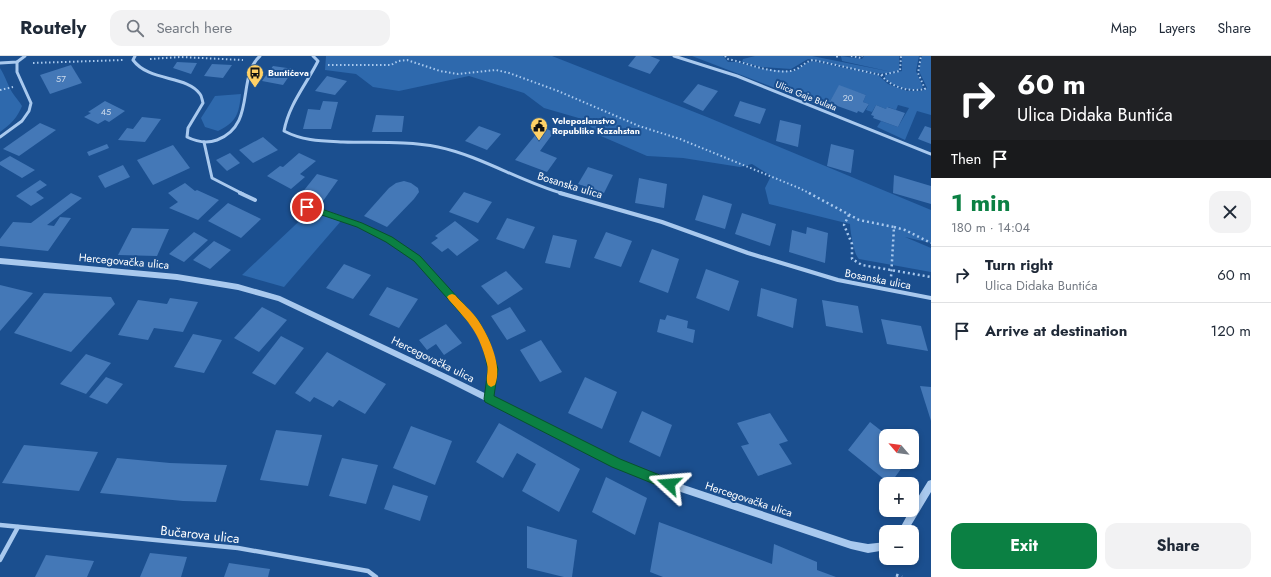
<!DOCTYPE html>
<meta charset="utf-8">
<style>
:root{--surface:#fff;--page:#f2f2f3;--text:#1f2937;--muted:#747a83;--line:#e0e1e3;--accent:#0b8043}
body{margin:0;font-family:Jost,sans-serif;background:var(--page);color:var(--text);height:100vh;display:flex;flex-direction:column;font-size:15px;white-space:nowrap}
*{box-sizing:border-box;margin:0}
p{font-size:13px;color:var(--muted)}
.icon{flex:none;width:22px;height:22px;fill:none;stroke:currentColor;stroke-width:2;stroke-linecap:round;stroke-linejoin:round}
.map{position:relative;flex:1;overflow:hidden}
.panel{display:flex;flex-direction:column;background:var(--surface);width:340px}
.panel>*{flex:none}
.hud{background:#202124;color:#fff;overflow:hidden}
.needle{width:26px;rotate:298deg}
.fabs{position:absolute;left:879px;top:373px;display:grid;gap:8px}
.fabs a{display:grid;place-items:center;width:40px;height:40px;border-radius:8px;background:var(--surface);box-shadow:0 2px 6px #0003;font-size:20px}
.pin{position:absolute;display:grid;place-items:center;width:34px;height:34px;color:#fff;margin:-17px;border:2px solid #fff;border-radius:50%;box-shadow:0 1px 4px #0007}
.me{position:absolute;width:44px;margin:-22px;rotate:289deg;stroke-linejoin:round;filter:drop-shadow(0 0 3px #0008)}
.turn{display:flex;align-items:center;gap:14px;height:84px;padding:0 20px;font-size:18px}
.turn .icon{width:52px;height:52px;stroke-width:2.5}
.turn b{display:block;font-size:28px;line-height:34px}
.then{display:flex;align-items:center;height:38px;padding:0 20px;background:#0003;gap:8px;font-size:15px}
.round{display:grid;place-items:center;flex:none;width:42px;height:42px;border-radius:12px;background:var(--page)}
.overview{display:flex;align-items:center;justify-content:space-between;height:68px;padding:0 20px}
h1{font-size:24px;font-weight:700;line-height:30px;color:var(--accent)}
.primary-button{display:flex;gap:8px;margin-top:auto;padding:8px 20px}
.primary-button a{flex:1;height:46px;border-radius:12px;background:var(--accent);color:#fff;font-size:16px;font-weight:700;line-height:46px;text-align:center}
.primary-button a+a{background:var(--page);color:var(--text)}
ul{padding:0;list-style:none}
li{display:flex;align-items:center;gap:12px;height:56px;padding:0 20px;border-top:1px solid var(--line)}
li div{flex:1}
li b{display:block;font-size:15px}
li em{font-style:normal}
header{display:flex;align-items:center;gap:24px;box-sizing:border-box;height:56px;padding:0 20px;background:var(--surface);border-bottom:1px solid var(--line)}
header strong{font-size:19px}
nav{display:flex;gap:22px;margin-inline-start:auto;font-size:14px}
.search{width:280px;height:36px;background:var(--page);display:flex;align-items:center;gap:10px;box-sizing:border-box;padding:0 14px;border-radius:12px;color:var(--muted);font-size:15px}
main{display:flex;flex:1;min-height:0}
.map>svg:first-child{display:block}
</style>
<header>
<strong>Routely</strong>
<div class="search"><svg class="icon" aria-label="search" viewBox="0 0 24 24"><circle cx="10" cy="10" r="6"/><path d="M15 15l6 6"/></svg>Search here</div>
<nav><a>Map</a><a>Layers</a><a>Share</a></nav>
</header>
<main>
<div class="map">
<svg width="931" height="521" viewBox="0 0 931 521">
<rect width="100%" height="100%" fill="#1b4f8f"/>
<g fill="#2e69ad">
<path d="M326,0H552L707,61L931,154V187L905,181L931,192V216L859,203C854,199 850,174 850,168L769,148L765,132L771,120L752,108L740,111L683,102L647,100L601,80L582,63L544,52L524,37L469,20L399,35L373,31L356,18L325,14Z"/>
<polygon points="692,0 723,0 728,6 737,6 763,13 788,15 795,15 808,6 813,5 878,19 888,28 907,35 922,35 927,32 919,15 922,0 931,0 931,59 917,55 905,84 877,71 881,65 898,71 909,52 898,49 896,54 888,51 886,53 876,49 872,56 866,54 869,48 863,46 866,39 839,30 829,47 820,43 816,48"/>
<path d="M755,0H812L892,16L842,5L841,0L862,3L864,0H899V14C884,25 828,5 808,3L791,13L761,11L742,6L743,3Z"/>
<path d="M902,0H919L916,15L923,32C910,36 895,31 885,23V19L902,15Z"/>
<path d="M0,12C6,21 8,31 14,39C17,43 19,45 22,50C17,62 11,68 0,76Z"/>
<path d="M241,38C239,57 237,66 218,75L205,71L201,62L215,40Z"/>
<polygon points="310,155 341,165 284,231 242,219"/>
</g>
<g fill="#4478b7">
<polygon points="636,0 650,0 660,4 650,18 628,10"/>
<polygon points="177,6 197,7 191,18 173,12"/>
<polygon points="212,8 232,9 223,22 204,20"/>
<polygon points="71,9 82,27 50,38 40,19"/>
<polygon points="273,10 294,13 283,29 262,25"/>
<polygon points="327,20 347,25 335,39 315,35"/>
<polygon points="698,28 718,35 703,55 683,46"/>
<polygon points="839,29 866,39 863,46 869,48 863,57 858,55 857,57 829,47"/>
<polygon points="105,45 125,55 109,66 105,64 98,68 84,61 91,57 88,56"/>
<polygon points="323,45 338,46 331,73 303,73 308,53 320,54"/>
<polygon points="740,45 766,53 760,68 734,60"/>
<polygon points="876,49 886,53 887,51 905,57 898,71 873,62 874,60 871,59"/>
<polygon points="376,59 404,60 402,76 372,76"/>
<polygon points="142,61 161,63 145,86 118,84 127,72 133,73"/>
<polygon points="780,64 801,69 798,91 776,85"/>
<polygon points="40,67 56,74 19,100 3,93"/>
<polygon points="479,70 501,78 487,94 465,85"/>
<polygon points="925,70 931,72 931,88 918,83"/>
<polygon points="542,71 554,76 540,95 557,102 547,116 515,104"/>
<polygon points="263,81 278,94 253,107 239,94"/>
<polygon points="107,88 109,92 89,100 87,96"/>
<polygon points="831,88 854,94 851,117 827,110"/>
<polygon points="173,89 190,112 153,129 137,104"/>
<polygon points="230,97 240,107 227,115 216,104"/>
<polygon points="299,97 316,105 300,118 305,121 291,133 267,120 280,110 283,111"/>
<polygon points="10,100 35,114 22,122 0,109 0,106"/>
<polygon points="123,109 130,121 105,132 98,120"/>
<polygon points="588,111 613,119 604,137 578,128"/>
<polygon points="317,118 338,124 323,145 301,138"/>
<polygon points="894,119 931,130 931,148 893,137"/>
<polygon points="639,122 667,128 664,152 635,147"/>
<polygon points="40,124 47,129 36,136 44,142 31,150 16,140"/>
<polygon points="404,125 411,127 418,132 419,136 414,143 387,171 364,160 389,132 396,127"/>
<polygon points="185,127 195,135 197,134 219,144 198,164 169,152 178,146 168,137"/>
<polygon points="464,136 492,146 478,167 449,156"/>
<polygon points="71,137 82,142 47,169 54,170 60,161 71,162 48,195 0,190 0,183 13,166 31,167"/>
<polygon points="703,139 732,148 725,173 695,164"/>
<polygon points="228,147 261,163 241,182 208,165"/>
<polygon points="742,157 776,168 770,190 735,178"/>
<polygon points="507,162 535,171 524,193 496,183"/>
<polygon points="455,165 479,184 457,200 448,192 442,196 431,187 438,182 435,180"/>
<polygon points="807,171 828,177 825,207 789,196 792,174 806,178"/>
<polygon points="132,172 169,173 157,200 118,199"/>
<polygon points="194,176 208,184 184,206 169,198"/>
<polygon points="606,176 632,185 621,211 594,202"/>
<polygon points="553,179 577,184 570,212 545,207"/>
<polygon points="214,185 231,194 210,213 193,204"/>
<polygon points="652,193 679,203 668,237 639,226"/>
<polygon points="344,208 371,219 353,243 326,232"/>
<polygon points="706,213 739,225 729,255 696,242"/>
<polygon points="506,215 523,233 498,249 481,230"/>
<polygon points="0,229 33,237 0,275"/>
<polygon points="387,231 418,243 399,272 369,259"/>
<polygon points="761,232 797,243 793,272 757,260"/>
<polygon points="44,237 111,241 115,248 71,296 14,277"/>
<polygon points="170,242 198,246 183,276 154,272 148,284 118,279 138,244 167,248"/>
<polygon points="822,244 858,250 863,277 826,270"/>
<polygon points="262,251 287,264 259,296 234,282"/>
<polygon points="510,251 526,275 507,284 491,260"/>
<polygon points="667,259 688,265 687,272 695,274 693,287 657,276 660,263 665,264"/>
<polygon points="881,263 921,270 928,295 887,288"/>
<polygon points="446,268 462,287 444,299 436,288 427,294 419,284"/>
<polygon points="193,278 222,284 204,317 174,311"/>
<polygon points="281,280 304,292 275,329 252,317"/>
<polygon points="541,284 562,316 540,326 520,294"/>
<polygon points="327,296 386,328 365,358 339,344 333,351 314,341 310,346 295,337"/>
<polygon points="86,298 111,307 86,338 60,328"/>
<polygon points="106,321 123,328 107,348 89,341"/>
<polygon points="585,321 617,336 602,373 568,357"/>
<polygon points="920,330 931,331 931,365"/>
<polygon points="642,355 672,369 660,401 629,386"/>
<polygon points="770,357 788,385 779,388 792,408 758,420 741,390 749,388 737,367"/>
<polygon points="870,366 888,380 886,380 886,406 906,406 890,428 848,394"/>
<polygon points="499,367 580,413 559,456 522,435 536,408 517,397 503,422 476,406"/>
<polygon points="411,370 452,385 435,429 393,412"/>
<polygon points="276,374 322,379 308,430 260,424"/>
<polygon points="24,389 98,396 79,435 2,427"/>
<polygon points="117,402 170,407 227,409 216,446 183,445 100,437"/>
<polygon points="342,402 378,409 366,448 329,440"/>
<polygon points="606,421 647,442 635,479 592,456"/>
<polygon points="393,429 428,440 420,465 384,453"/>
<polygon points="659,466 772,508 774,488 817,506 817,514 836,521 663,521 650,516"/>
<polygon points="527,470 577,484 572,521 564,521 527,512"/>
<polygon points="150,497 187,501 181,521 140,521"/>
<polygon points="46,499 94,505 87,521 35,521"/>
<polygon points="229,507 270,513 268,521 224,521"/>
</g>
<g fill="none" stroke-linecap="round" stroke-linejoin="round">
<g stroke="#a9c9ee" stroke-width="2" stroke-dasharray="1.5 2.5" stroke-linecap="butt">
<path d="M725,0L727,3C746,6 775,20 794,14C801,12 804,6 813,4L881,19L900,15L901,0"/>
<polyline points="837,0 837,3"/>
<polyline points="851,0 861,2 862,0"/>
<polyline points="150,3 180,1 243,4"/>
<polyline points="33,7 124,4"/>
<polyline points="328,9 391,9 398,5 407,4 440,15 458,18 496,14 509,17 558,35 639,70 680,83 799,132 811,138"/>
<path d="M881,19C892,32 909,36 925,33L918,17L921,0"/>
<polyline points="0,34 13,31"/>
</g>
<g stroke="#a9c9ee" stroke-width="2.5" stroke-dasharray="2 3" stroke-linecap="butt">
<polyline points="809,137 859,164 894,171 891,222"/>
<polyline points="849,159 844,169 852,188 852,203 862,209 931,221"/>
<polyline points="894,171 905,174 931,187"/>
</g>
<polyline stroke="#a9c9ee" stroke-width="3" stroke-dasharray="2.5 3.5" stroke-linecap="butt" points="896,519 902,521"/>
<g stroke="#a9c9ee" stroke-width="3">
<path d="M135,0L133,4C149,26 187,19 200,38C202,40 202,44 203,47L188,72L187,81C197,86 206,88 217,84C257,69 236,21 260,0"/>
<path d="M313,0L318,5C306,29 289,48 284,75C303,85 322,85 343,86C374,87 407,85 438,91C481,100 521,126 564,138"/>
<polyline points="674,0 737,20 931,98"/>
<polyline points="0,7 17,6 25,0"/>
<polyline points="0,81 22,65 29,55 31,47 17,16 17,6"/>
<polyline points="204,86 212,122 243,138"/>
</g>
<g stroke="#a9c9ee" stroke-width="4">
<polyline points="240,137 255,144"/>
<polyline points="560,137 662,166 748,197 838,224 931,242"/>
<polyline points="294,146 360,169 389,183 417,203 475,267 486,287 492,309"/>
</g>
<g stroke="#a9c9ee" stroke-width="4.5">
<polyline points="489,343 493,313 492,308"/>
<polyline points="0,469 238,492 368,515 376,521"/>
<polyline points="0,504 18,471"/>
</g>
<g fill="#a9c9ee" fill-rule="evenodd">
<polygon points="0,202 177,218 238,228 280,240 450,320 631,409 654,419 851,485 868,488 886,486 886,494 868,497 851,493 654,427 625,415 444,324 278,245 238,234 177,224 0,208"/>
<polygon points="931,424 931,436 907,476 898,476 910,454 912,454 912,451 928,425"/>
</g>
</g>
<polygon fill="#0b8043" stroke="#07532c" points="307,148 362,167 392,181 420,200 478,264 489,284 498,313 494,340 620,403 672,424 674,428 672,432 669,434 612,411 485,346 484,343 488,313 482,287 472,270 414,205 386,186 357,171 304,153 303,151"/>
<path fill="#f59e0b" d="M452,238L455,239C462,247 472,255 478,264C489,280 503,311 495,329L491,331L488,329C485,323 489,315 487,308C479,276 470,268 449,244L447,241L449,239Z"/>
<defs>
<g id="bus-pin" transform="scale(0.9)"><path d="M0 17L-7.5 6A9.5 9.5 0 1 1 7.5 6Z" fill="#ffd166" stroke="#1b4f8f"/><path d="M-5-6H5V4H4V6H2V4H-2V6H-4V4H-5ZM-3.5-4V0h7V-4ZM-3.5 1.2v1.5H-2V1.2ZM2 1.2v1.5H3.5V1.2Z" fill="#111"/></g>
<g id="civic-pin" transform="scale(0.9)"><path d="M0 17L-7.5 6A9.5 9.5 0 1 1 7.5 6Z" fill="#ffd166" stroke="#1b4f8f"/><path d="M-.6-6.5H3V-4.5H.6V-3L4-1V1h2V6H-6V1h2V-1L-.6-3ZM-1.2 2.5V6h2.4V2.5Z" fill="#111"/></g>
</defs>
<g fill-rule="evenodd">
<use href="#bus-pin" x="255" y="17"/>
<use href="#civic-pin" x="539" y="70"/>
</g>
<g text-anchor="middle" stroke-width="4" stroke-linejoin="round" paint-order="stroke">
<g font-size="9" font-weight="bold" fill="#fff" stroke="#1b4f8f" text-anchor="start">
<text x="268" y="20">Buntićeva</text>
<text x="552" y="68">Veleposlanstvo<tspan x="552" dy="10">Republike Kazahstan</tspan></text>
</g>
<g font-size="9" fill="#d0dded">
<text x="61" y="26">57</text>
<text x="848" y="45">20</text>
<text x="106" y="59">45</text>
</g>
<g font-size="9" fill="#fff" stroke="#1b4f8f">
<text transform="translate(806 40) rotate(22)" y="3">Ulica Gaje Bulata</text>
</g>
<g font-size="11" fill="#fff" stroke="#1b4f8f">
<text transform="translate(570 129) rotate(17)" y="4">Bosanska ulica</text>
<text transform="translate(124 205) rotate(5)" y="4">Hercegovačka ulica</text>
<text transform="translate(878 223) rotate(11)" y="4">Bosanska ulica</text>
<text transform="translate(433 303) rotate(26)" y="4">Hercegovačka ulica</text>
<text transform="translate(749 443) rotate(18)" y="4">Hercegovačka ulica</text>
</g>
<g font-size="13" fill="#fff" stroke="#1b4f8f">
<text transform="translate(200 478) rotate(6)" y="5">Bučarova ulica</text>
</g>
</g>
</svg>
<div class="fabs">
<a><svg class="needle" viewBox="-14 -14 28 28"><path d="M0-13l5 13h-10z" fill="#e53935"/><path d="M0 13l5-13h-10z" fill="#747a83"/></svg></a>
<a>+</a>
<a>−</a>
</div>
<div class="pin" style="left:307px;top:151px;background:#d93025"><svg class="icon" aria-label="arrive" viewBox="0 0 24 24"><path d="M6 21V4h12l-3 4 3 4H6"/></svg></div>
<svg class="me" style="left:669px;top:428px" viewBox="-20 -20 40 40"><path d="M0-17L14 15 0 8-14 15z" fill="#0b8043" stroke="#fff" stroke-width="4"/></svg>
</div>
<section class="panel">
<div class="hud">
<div class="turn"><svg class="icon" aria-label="right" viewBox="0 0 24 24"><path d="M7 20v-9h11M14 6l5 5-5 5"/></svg><div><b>60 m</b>Ulica Didaka Buntića</div></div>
<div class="then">Then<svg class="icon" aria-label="arrive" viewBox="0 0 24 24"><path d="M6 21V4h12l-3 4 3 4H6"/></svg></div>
</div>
<div class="overview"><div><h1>1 min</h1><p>180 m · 14:04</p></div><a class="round"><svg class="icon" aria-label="close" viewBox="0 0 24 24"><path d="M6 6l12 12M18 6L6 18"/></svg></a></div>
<ul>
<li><svg class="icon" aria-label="right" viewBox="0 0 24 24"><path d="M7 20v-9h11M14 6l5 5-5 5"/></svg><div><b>Turn right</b><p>Ulica Didaka Buntića</p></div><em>60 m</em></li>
<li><svg class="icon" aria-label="arrive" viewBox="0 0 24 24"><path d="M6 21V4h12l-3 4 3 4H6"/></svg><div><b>Arrive at destination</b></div><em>120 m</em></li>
</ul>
<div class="primary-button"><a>Exit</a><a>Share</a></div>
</section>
</main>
